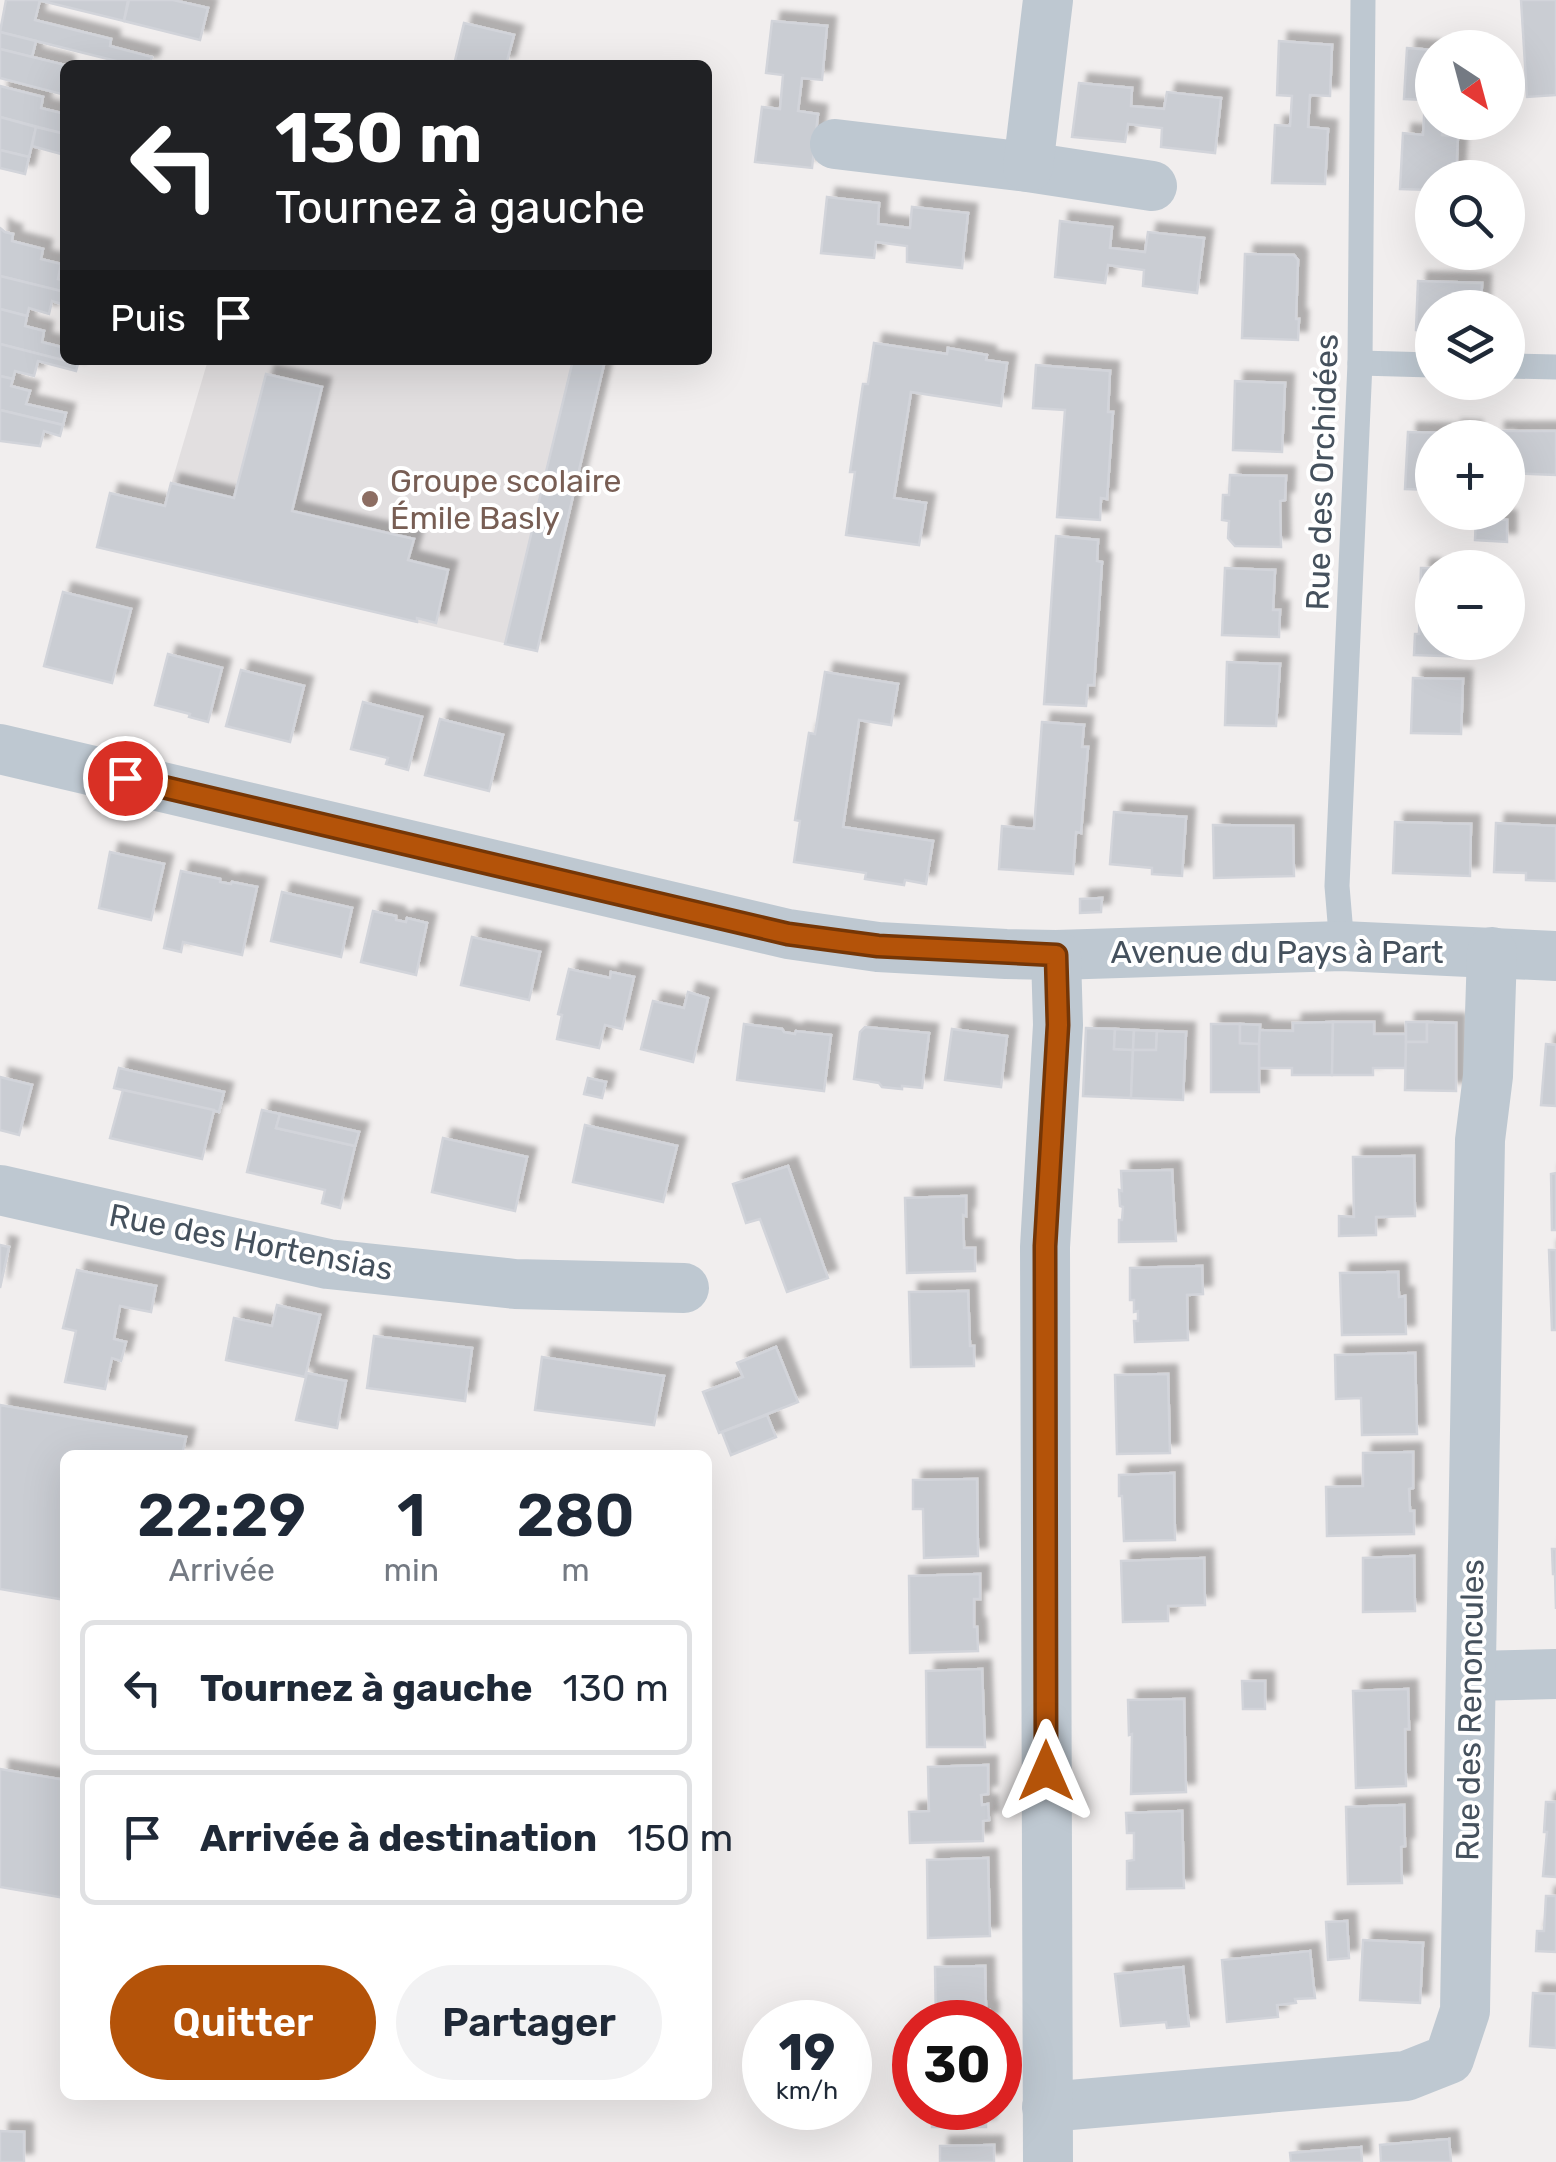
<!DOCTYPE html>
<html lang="fr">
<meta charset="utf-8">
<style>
:root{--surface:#fff;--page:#f2f2f3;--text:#1f2937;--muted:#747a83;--line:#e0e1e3;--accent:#b45309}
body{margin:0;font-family:Rubik,sans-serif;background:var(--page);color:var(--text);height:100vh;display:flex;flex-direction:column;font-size:38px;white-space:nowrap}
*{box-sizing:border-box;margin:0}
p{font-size:32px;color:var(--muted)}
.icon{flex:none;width:55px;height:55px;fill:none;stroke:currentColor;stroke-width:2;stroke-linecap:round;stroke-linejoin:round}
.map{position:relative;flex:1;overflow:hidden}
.drawer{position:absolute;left:60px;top:1450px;width:652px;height:650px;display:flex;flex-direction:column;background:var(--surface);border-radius:15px;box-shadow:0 10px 40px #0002}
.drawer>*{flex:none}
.guide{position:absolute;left:60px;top:60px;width:652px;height:305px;border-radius:15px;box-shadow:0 10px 40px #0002;background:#202124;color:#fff;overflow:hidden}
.needle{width:65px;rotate:144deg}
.buttons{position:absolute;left:1415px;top:30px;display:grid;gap:20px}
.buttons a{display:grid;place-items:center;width:110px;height:110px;border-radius:50%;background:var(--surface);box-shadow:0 10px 40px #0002;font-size:50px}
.speed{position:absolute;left:742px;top:2000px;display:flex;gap:20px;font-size:50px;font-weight:700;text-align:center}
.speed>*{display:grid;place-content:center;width:130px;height:130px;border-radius:50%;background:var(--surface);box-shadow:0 10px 40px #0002;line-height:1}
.speed small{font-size:25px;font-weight:400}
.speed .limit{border:15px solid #d22;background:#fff;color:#111}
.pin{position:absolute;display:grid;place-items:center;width:85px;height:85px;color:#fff;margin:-42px;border:5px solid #fff;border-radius:50%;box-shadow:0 2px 10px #0007}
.me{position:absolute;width:110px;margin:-55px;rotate:0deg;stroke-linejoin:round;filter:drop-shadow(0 0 8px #0008)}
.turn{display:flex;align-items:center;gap:35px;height:210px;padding:0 50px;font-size:45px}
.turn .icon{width:130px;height:130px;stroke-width:2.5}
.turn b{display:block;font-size:70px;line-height:85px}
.then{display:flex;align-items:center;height:95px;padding:0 50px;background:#0003;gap:20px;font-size:38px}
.eta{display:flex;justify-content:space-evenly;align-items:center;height:170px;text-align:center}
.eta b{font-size:60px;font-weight:600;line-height:70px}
.primary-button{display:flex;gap:20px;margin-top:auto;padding:20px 50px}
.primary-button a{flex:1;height:115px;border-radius:60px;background:var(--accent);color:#fff;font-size:40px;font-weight:600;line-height:115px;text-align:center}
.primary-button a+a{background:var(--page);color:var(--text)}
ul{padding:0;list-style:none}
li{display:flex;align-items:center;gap:30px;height:135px;margin:0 20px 15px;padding:0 30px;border:5px solid var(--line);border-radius:15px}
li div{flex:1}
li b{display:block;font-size:38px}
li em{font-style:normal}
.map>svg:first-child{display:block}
</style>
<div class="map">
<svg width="1556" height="2162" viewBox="0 0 1556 2162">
<defs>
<filter id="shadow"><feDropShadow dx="9" dy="-9" stdDeviation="2.5" flood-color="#0004"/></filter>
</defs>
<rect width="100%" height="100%" fill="#f1eeee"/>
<polygon fill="#e2dfe0" points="208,360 605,360 537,651 97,547 110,493 165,505"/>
<g fill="#cacdd3" stroke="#d2d4da" stroke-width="2.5" filter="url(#shadow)">
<polygon points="6,0 40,0 35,20 111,39 110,46 152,57 149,65 132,65 0,32"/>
<polygon points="38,0 128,0 124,21"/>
<polygon points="129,0 173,0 208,8 200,40 124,21"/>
<polygon points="1521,0 1556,0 1556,95 1527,97"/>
<polygon points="772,21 827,26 822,80 802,78 798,111 818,114 812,168 755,162 762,107 780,109 783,75 766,73"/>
<polygon points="464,23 514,35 506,65 454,65"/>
<polygon points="0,32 36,41 32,57 0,49"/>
<polygon points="1279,41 1332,45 1330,96 1310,95 1308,127 1328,129 1325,184 1272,183 1275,125 1290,126 1292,96 1277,95"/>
<polygon points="1407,48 1432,50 1432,122 1443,122 1442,135 1458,136 1456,178 1432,178 1432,190 1400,189 1403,133 1423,135 1425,100 1404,99"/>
<polygon points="0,49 65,65 65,95 0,78"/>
<polygon points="1079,83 1132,88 1131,106 1164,109 1167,92 1221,98 1215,153 1161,147 1162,128 1128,124 1125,142 1072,137"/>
<polygon points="0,86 43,97 41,108 65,114 65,134 0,117"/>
<polygon points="0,117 36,127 29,157 0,150"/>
<polygon points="36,127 65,134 61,154 32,146"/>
<polygon points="0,150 29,157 25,174 0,168"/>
<polygon points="827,197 879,203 878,224 910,228 912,207 968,213 962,268 907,262 907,246 876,242 874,258 821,253"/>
<polygon points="1060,221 1112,227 1110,248 1145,252 1148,232 1204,238 1197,293 1143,286 1144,270 1108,265 1105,283 1055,277"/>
<polygon points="0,228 5,232 13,234 12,241 43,249 41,259 61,264 58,279 65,281 65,292 0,276"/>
<polygon points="1245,254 1294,255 1298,260 1296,319 1299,319 1298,340 1242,338"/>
<polygon points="0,276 65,292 65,305 52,301 49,314 29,308 27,316 0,309"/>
<polygon points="1418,281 1482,283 1481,308 1432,308 1432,331 1416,330"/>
<polygon points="0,309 27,316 25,326 44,331 42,342 65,348 65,360 79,360 78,364 0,344"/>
<polygon points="874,343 947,354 948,348 987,355 986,360 1007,363 1001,406 911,392 894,498 926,503 919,545 846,535 855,472 850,472 863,384 868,384"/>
<polygon points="0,344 78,364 76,371 38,361 34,376 15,371 13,379 0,376"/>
<polygon points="573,360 605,360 576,483 545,476"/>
<polygon points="1036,365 1110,371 1108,412 1113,412 1107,499 1101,498 1100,520 1057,517 1065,410 1033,408"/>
<polygon points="266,374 322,387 292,511 414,539 408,560 448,570 436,623 417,618 417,622 97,547 110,493 165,506 171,483 234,498"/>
<polygon points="0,376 13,379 11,386 30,391 26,404 66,413 63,425 0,410"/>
<polygon points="1235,381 1285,383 1282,452 1233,450"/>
<polygon points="0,410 63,425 60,436 44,431 40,446 0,441"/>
<polygon points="1453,429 1473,430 1473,438 1432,438 1432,490 1405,489 1408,432 1452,433"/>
<polygon points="1496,431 1556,431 1556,475 1508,473 1508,438 1496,438"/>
<polygon points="1230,475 1286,476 1285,500 1280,501 1281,547 1235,546 1228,538 1229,521 1222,520 1223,495 1229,495"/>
<polygon points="545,476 576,483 537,651 505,644"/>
<polygon points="1476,518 1507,520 1507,542 1475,540"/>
<polygon points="1056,536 1098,540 1097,561 1102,562 1094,685 1088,685 1086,706 1044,704"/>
<polygon points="1225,568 1275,570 1273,610 1280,610 1279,637 1222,635"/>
<polygon points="1421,568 1432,568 1432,642 1470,642 1470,657 1414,655 1415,634 1419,634"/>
<polygon points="63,592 131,609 112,683 44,666"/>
<polygon points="168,654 222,668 208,722 189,717 190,714 155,705"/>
<polygon points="1227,662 1280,664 1276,726 1225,725"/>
<polygon points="241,670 304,686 290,742 226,726"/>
<polygon points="825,672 898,684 891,725 859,720 843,827 933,841 926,884 905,880 904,885 865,879 866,873 794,862 800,821 795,820 809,733 815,734"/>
<polygon points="1413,678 1463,679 1461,734 1411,733"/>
<polygon points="363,702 422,717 408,770 386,764 388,758 351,749"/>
<polygon points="440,719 503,735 489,791 425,775"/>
<polygon points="1042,722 1084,725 1082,747 1088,747 1081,833 1076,832 1073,874 999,869 1002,826 1034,829"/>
<polygon points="1114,812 1186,817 1182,876 1152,874 1152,868 1110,864"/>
<polygon points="1395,822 1471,824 1470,876 1393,873"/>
<polygon points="1496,823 1556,826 1556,881 1526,880 1526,873 1494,872"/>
<polygon points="1213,825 1293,826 1294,876 1214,878"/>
<polygon points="110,852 164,864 151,920 99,908"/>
<polygon points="181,871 220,879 220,882 231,884 232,882 257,887 242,955 183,942 181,952 164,948"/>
<polygon points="282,892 352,908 341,957 271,941"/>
<polygon points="1102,898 1101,912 1080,913 1080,899"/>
<polygon points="373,911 396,916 396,920 406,922 407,918 427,923 416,975 361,962"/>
<polygon points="472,937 540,952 529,1000 461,985"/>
<polygon points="569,969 610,978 611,972 634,977 622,1029 605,1025 599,1048 557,1039 562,1015 558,1014"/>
<polygon points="688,992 708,998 693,1062 641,1049 653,1001 684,1008"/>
<polygon points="1333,1022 1332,1075 1292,1075 1292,1068 1259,1068 1259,1030 1293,1031 1293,1023"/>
<polygon points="1333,1022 1374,1022 1374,1034 1406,1034 1406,1068 1373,1068 1373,1075 1332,1075"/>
<rect x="1406" y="1022" width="21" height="20"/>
<polygon points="1427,1022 1456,1023 1456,1091 1405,1090 1406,1042 1427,1042"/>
<polygon points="744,1024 782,1029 784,1032 795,1034 796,1031 831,1035 824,1091 737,1080"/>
<polygon points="1211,1024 1240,1024 1240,1043 1259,1044 1259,1092 1211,1092"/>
<polygon points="1240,1024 1260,1025 1259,1044 1240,1043"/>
<polygon points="865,1027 929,1033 922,1088 902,1086 902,1089 882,1087 879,1083 854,1079 860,1032"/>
<polygon points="1086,1028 1115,1029 1114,1049 1133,1050 1131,1098 1083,1096"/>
<polygon points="952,1029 1007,1036 1001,1087 945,1080"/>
<polygon points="1115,1029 1134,1030 1133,1050 1114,1049"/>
<polygon points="1134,1030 1157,1031 1156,1050 1133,1050"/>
<polygon points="1157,1031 1186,1032 1183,1100 1131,1098 1133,1050 1156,1050"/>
<polygon points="1546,1044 1556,1045 1556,1106 1541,1105"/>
<polygon points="119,1068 224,1092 219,1112 114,1088"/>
<polygon points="0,1077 32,1085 19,1135 0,1130"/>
<polygon points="588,1078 606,1082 602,1098 584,1094"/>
<polygon points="123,1090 214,1110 202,1159 110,1138"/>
<polygon points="262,1110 280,1114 276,1128 355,1146 340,1208 322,1203 325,1190 247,1172"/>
<polygon points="280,1114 359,1132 355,1146 276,1128"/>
<polygon points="585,1125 677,1146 663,1202 573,1182"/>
<polygon points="443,1138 527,1157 515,1211 432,1192"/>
<polygon points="1414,1156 1415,1216 1376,1217 1376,1235 1339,1236 1339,1216 1354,1217 1353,1157"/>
<polygon points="788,1166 828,1278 787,1292 760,1219 746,1223 733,1184"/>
<polygon points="1172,1170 1176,1241 1119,1242 1119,1220 1122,1220 1123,1207 1120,1206 1119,1190 1122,1191 1121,1171"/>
<polygon points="1556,1173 1556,1230 1552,1230 1551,1174"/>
<polygon points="966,1196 966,1216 963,1215 964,1248 975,1248 975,1271 907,1273 905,1198"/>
<polygon points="0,1245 9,1247 0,1288"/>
<polygon points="1549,1250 1556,1250 1556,1330 1552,1330"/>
<polygon points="1202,1266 1203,1294 1187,1295 1188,1340 1135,1342 1134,1321 1138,1321 1138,1311 1134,1312 1134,1300 1130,1300 1130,1268"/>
<polygon points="77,1270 156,1286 151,1312 120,1306 114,1339 126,1342 121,1361 112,1358 105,1389 65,1382 76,1331 63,1328"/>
<polygon points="1398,1272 1399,1297 1405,1296 1406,1334 1342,1335 1340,1273"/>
<polygon points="968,1291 970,1346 974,1346 974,1366 911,1367 909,1292"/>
<polygon points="277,1305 320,1315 305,1377 226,1360 234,1318 272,1326"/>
<polygon points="374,1336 472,1348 465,1401 367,1388"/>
<polygon points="776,1347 798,1402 719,1433 703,1392 743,1377 737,1363"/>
<polygon points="1415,1353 1417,1434 1362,1435 1361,1398 1336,1399 1335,1355"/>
<polygon points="542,1357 664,1376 654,1425 535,1410"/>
<polygon points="307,1373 346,1381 337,1428 296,1420"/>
<polygon points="1168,1374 1170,1453 1117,1454 1115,1375"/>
<polygon points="0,1405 186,1437 182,1455 65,1455 65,1600 0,1589"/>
<polygon points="767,1415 776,1437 731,1455 722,1432"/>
<polygon points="1413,1452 1413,1488 1409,1489 1410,1511 1414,1511 1414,1534 1327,1536 1326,1487 1363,1486 1363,1453"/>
<polygon points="1174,1473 1175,1540 1124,1541 1122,1496 1119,1496 1119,1475"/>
<polygon points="977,1479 978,1556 924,1558 923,1509 913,1509 913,1480"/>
<polygon points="1552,1549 1556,1549 1556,1609 1555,1574 1553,1574"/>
<polygon points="1414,1556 1415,1611 1363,1612 1363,1558"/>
<polygon points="1204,1558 1205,1605 1168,1606 1168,1621 1123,1622 1121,1561"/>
<polygon points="980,1574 980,1599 974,1599 974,1627 977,1627 978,1651 910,1653 909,1576"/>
<polygon points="982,1669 985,1747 927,1747 926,1671"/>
<polygon points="1242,1681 1265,1681 1265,1709 1243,1709"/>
<polygon points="1408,1689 1409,1729 1405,1729 1406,1786 1356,1788 1353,1691"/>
<polygon points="1184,1699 1186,1792 1131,1794 1132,1734 1129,1735 1128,1700"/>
<polygon points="988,1765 988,1794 981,1795 982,1805 988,1804 989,1820 983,1821 983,1841 910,1843 909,1812 929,1811 928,1767"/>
<polygon points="0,1769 65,1780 65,1898 0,1887"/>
<polygon points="1546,1802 1556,1802 1556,1877 1543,1876 1547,1832 1544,1832"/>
<polygon points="1404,1805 1405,1846 1401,1847 1402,1883 1348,1884 1346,1807"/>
<polygon points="1182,1811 1184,1888 1127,1889 1127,1861 1134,1860 1134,1833 1127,1833 1126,1813"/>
<polygon points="988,1858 990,1936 928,1938 927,1860"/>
<polygon points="1546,1896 1556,1896 1556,1952 1536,1951 1537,1931 1544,1931"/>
<polygon points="1347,1921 1349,1958 1328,1960 1326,1922"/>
<polygon points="1363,1940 1423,1943 1420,2003 1360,2000"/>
<polygon points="1310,1951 1315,1998 1295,1999 1296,2003 1277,2005 1278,2017 1227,2022 1222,1960"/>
<polygon points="985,1966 986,2010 989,2010 989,2022 936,2022 935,1967"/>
<polygon points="1183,1967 1189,2026 1167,2028 1166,2022 1121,2026 1115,1974"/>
<polygon points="1533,1993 1556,1994 1556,2048 1530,2046"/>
<rect x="932" y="2108" width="54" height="19"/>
<polygon points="0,2131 24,2132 24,2162 0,2162"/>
<polygon points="1449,2139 1451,2162 1381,2162 1380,2145"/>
<polygon points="994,2145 994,2162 940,2162 940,2146"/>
<polygon points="1361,2147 1362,2162 1291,2162 1290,2153"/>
</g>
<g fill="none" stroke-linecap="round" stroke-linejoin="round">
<g stroke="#bec8d1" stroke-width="25">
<polyline points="1360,363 1432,365"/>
<polyline points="1508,366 1556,367"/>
<polyline points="1342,946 1337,886 1360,363 1363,0"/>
</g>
<g stroke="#bec8d1" stroke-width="50">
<polyline points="835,144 1028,167 1152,186"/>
<polyline points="1028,167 1048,0"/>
<polyline points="0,749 788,934 878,947 1006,954 1056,955 1342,946 1556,956"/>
<polyline points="0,1190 328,1264 515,1284 684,1288"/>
<polyline points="1471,1676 1556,1674"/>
<polyline points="1047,2107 1406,2076 1449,2059 1465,2011 1480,1140 1488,1076 1492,952"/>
<polyline points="1048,2162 1045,1247 1058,1025 1056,955"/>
</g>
</g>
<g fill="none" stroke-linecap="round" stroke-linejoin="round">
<g stroke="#753606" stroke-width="25">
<polyline id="route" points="125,778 788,934 878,946 1056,955 1058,1025 1045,1246 1046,1771"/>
</g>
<use href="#route" stroke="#b45309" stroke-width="18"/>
</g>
<circle fill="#8d6e63" stroke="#fff" stroke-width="4" cx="370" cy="499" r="10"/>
<g text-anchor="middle" stroke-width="8" stroke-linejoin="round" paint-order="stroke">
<g font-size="32" fill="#45515d" stroke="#fff">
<text transform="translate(1322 472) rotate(-88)" y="11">Rue des Orchidées</text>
<text x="1277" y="963">Avenue du Pays à Part</text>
<text transform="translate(251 1242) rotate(11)" y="11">Rue des Hortensias</text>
<text transform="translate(1470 1710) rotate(-89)" y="11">Rue des Renoncules</text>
</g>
<g font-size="32" fill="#785e54" stroke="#fff" text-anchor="start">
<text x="390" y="492">Groupe scolaire<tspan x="390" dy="37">Émile Basly</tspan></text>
</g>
</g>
</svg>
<div class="buttons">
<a><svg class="needle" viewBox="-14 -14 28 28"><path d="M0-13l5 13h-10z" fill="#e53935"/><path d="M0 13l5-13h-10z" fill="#747a83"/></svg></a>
<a><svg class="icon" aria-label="search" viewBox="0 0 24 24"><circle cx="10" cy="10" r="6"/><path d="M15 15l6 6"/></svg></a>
<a><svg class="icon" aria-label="layers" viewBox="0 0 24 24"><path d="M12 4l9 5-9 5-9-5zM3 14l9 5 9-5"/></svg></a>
<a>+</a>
<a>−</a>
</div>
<div class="speed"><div>19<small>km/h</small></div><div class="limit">30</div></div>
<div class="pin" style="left:125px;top:778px;background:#d93025"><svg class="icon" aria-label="arrive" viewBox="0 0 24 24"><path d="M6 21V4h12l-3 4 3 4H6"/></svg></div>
<svg class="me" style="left:1046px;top:1771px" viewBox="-20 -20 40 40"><path d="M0-17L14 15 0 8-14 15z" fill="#b45309" stroke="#fff" stroke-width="4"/></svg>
<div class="guide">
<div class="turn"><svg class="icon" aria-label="left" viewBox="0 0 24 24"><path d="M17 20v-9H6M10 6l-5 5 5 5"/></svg><div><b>130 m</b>Tournez à gauche</div></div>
<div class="then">Puis<svg class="icon" aria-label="arrive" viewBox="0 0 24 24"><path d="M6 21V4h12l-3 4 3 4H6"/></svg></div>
</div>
<section class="drawer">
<div class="eta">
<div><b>22:29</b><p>Arrivée</p></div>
<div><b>1</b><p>min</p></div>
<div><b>280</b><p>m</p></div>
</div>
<ul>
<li><svg class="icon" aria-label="left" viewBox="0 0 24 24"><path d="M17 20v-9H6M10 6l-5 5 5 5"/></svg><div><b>Tournez à gauche</b></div><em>130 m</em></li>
<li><svg class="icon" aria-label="arrive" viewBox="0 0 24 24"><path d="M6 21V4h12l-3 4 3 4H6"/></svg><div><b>Arrivée à destination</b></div><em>150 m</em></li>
</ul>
<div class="primary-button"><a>Quitter</a><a>Partager</a></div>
</section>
</div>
